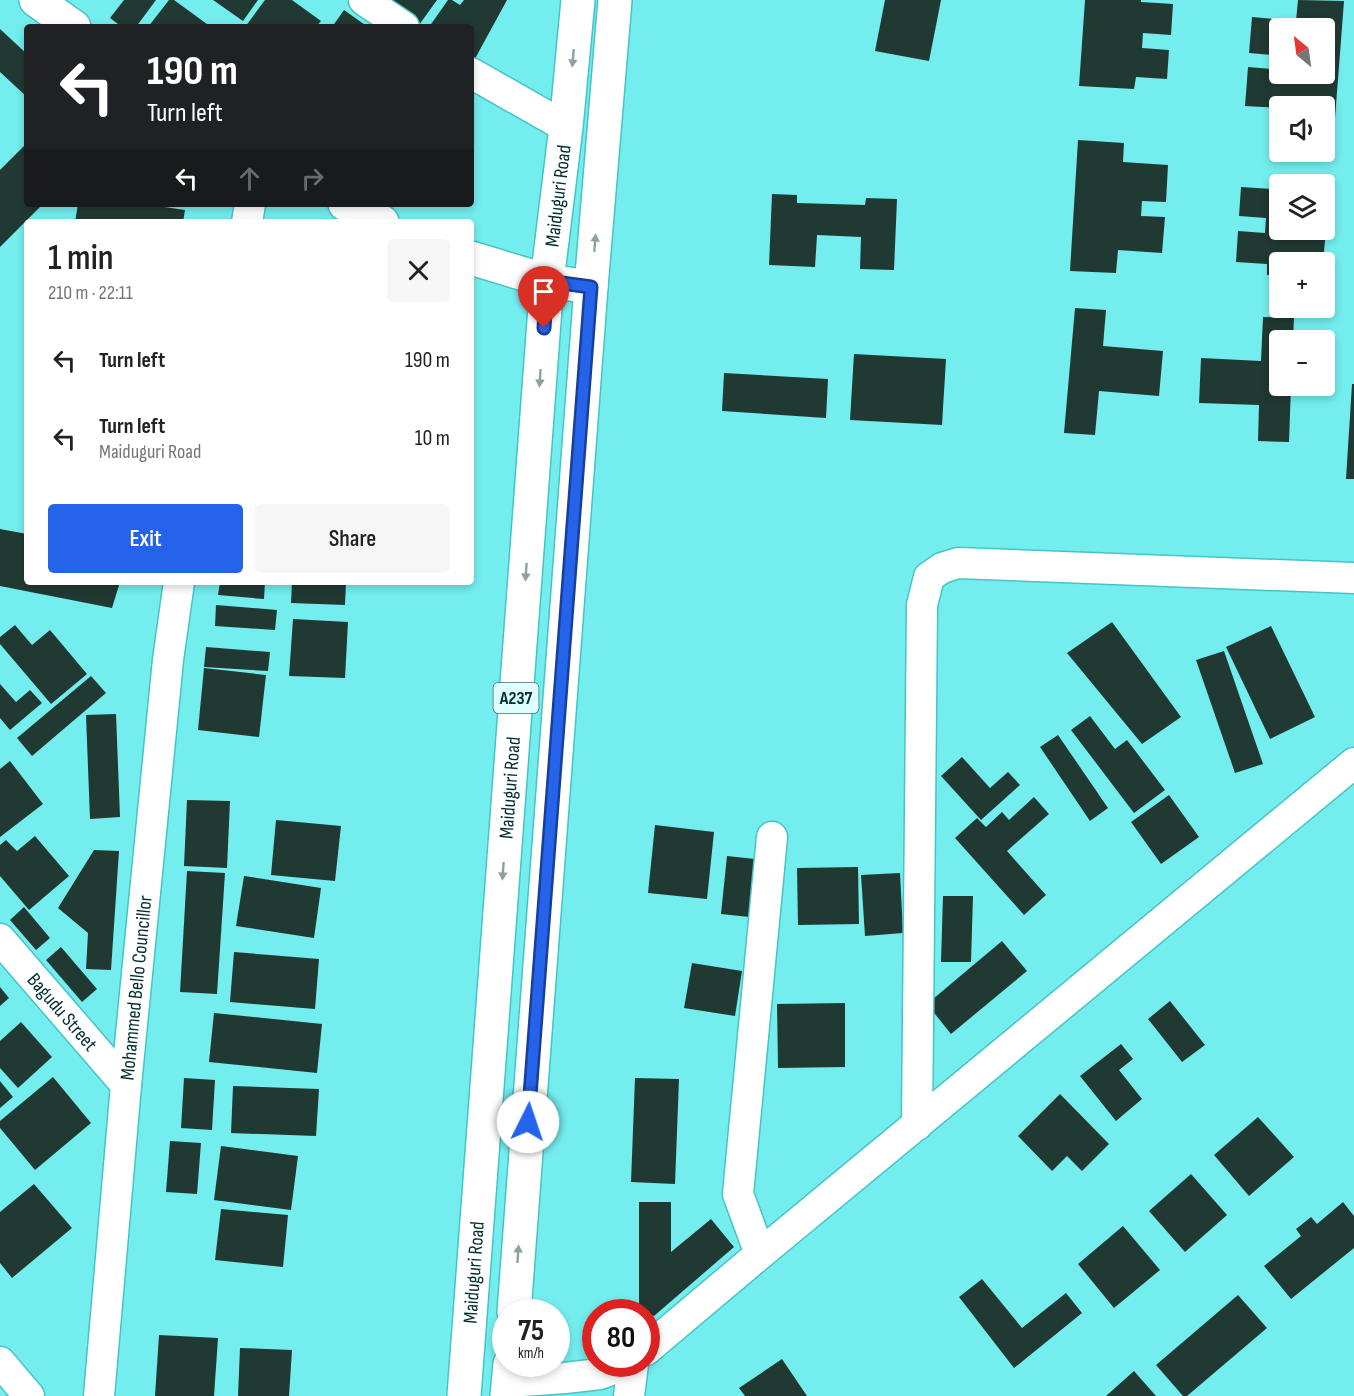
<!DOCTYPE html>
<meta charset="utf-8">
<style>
:root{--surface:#fff;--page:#f6f6f6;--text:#222;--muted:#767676;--accent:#2563eb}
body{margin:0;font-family:"Sofia Sans Condensed",sans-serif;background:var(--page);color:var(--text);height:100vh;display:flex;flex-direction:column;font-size:22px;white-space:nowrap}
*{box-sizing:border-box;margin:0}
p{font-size:20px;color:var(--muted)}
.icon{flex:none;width:33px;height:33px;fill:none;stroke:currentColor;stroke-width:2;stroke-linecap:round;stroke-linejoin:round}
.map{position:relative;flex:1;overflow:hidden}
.drawer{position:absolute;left:24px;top:219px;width:450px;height:366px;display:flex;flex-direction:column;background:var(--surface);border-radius:6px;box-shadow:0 3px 9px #0003}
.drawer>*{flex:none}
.top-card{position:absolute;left:24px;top:24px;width:450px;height:183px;border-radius:6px;box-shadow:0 3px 9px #0003;background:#202124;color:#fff;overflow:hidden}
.needle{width:39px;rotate:331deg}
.buttons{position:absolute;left:1269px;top:18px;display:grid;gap:12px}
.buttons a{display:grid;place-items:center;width:66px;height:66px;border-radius:6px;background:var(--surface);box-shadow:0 3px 9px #0003;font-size:30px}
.speed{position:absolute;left:492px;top:1299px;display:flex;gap:12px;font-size:30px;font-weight:700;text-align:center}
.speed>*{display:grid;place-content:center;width:78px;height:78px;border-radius:50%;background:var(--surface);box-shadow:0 3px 9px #0003;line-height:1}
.speed small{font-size:15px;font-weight:400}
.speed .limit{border:9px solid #d22;background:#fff;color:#111}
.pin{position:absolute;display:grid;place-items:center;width:51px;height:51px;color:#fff;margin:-62px -26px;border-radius:50% 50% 50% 0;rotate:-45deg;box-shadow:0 0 6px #0007}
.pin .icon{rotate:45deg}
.me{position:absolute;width:66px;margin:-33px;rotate:4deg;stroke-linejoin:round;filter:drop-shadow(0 0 4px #0008)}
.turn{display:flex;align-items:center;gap:21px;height:126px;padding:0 24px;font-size:27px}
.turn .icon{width:78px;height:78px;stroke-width:2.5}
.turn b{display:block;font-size:42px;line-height:51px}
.lanes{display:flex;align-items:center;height:57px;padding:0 24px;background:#0003;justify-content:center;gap:30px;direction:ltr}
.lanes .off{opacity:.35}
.round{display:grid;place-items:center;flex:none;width:63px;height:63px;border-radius:6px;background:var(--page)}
.head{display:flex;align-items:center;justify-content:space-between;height:102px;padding:0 24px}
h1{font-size:36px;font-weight:600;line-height:45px}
.primary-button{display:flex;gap:12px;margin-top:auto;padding:12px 24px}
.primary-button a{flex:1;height:69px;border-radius:6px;background:var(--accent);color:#fff;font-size:24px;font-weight:600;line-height:69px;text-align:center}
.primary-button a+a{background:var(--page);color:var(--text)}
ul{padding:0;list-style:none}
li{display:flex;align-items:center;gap:18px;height:78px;padding:0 24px}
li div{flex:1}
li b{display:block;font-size:22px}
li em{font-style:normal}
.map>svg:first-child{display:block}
</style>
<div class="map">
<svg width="1354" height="1396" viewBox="0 0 1354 1396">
<rect width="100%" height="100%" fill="#74edee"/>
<g fill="#213933" fill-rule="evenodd">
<polygon points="124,0 156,0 136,27 122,27 110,18"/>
<polygon points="169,0 174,0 211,27 148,27"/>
<polygon points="213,0 258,0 243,21"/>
<polygon points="265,0 292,0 321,21 316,27 245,27"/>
<polygon points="385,0 437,0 419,25"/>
<polygon points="448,0 452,0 460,5 464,0 507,0 471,66 471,27 429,27"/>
<polygon points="885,0 941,0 929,61 875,51"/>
<polygon points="1085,0 1141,0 1141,2 1173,4 1171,35 1143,33 1142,48 1169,50 1167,79 1136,77 1134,89 1079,86"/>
<path d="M1298,0L1344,1L1334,131H1324V106H1280V108L1245,106L1248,67L1272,69L1273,55L1249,53L1252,17L1296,21ZM1280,28H1324V74H1280Z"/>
<polygon points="344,10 368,27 332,27"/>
<polygon points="0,29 27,54 27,97 0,72"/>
<polygon points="1078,140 1124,143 1123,162 1168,165 1166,202 1142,201 1141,216 1165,217 1162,253 1118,250 1116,273 1070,271"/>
<polygon points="27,143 27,204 43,204 0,247 0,170"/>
<polygon points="1274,177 1330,180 1326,225 1324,225 1324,184 1280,184 1280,230 1326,230 1323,262 1280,262 1280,275 1267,275 1267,264 1236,262 1238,231 1265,233 1266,218 1239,216 1241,187 1273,189"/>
<polygon points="772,194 797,195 797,203 865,205 866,198 897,199 894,270 860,269 861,237 817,235 815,267 769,265"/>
<polygon points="78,204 144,204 185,210 183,222 75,222"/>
<polygon points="1075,308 1106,310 1103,346 1163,351 1159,396 1099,391 1095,435 1064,433"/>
<polygon points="1263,317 1294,318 1293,340 1280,340 1280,386 1291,386 1289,442 1258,441 1259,405 1199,403 1201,358 1261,361"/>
<polygon points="854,354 946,359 942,425 850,420"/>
<polygon points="724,373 828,379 826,418 722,411"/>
<polygon points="1352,384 1354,384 1354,479 1346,479"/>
<polygon points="0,529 27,534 27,582 120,582 112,608 0,586"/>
<polygon points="220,582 265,582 264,599 218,595"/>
<polygon points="292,582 346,582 345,605 291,603"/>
<polygon points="216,605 277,610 275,630 215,626"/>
<polygon points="293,619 348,622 345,678 289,676"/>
<polygon points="1112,622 1181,717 1142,744 1067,653"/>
<polygon points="15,625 32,645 50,630 87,674 51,704 0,644 0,637"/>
<polygon points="1271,626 1315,717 1270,739 1226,647"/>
<polygon points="206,647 270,652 268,671 204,667"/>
<polygon points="1224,651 1263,764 1235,773 1196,660"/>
<polygon points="204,668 266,675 259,737 198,730"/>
<polygon points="91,676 106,693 32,756 17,738"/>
<polygon points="0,684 16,702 30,690 42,703 10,730 0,718"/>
<polygon points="116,714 120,817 90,819 86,715"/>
<polygon points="1090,716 1115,749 1127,740 1165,790 1134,813 1071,730"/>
<polygon points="1058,735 1108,808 1090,821 1040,747"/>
<polygon points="962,757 990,788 1008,772 1020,785 981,820 941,776"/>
<polygon points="10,761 43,804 0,837 0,769"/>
<polygon points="1169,795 1199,837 1161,864 1131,822"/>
<polygon points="1034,797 1049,814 1007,851 1046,895 1024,915 955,838 977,818 986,827 1002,812 1009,820"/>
<polygon points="187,800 230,801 227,868 184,866"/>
<polygon points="276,820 341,826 335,881 271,875"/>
<polygon points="655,825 714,832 707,899 648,893"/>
<polygon points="35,836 69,876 29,910 0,876 0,845 6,840 17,851"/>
<polygon points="94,850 119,851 111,970 86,969 88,933 58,908"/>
<polygon points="727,856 764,860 759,918 721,914"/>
<polygon points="858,867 859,924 798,925 797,868"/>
<polygon points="187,871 225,873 217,994 180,992"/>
<polygon points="900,873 903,933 865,936 861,875"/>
<polygon points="244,876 321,888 314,938 236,926"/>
<polygon points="943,896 973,896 971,962 941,962"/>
<polygon points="24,907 50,938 36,950 10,920"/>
<polygon points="1002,941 1027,971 951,1034 927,1004"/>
<polygon points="61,947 97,989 82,1002 46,960"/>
<polygon points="234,952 319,959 315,1009 230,1002"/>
<polygon points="692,963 742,971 735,1016 684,1008"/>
<polygon points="0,987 9,998 0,1006"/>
<polygon points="1170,1001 1205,1045 1182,1062 1148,1019"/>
<polygon points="845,1003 845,1067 778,1068 777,1004"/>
<polygon points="214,1013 322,1024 317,1073 209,1062"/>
<polygon points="21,1022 52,1057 18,1088 0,1068 0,1041"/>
<polygon points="1121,1044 1133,1059 1119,1070 1142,1099 1116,1121 1080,1076"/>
<polygon points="53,1077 91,1123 35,1170 0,1128 0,1121"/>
<polygon points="184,1078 215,1080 212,1130 181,1128"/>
<polygon points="635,1078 679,1079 675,1184 631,1182"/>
<polygon points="0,1081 13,1097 0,1108"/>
<polygon points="233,1086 319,1089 316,1136 231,1133"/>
<polygon points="1060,1094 1109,1144 1082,1171 1067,1156 1052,1171 1018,1136"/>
<polygon points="1258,1117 1294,1157 1249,1196 1214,1155"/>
<polygon points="170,1141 201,1143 197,1194 166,1192"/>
<polygon points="221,1146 298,1156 291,1210 214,1200"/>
<polygon points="1191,1174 1227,1215 1185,1252 1149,1211"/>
<polygon points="34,1184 72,1228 12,1278 0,1263 0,1212"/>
<polygon points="639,1202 671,1202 671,1252 711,1219 734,1247 654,1316 639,1310"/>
<polygon points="1343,1202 1354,1216 1354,1248 1291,1299 1264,1266 1301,1236 1296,1229 1311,1217 1317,1224"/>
<polygon points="221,1209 288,1215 283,1267 215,1260"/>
<polygon points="1123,1226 1160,1270 1114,1308 1078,1264"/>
<polygon points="982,1279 1022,1328 1066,1293 1082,1313 1014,1368 959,1297"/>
<polygon points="1238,1295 1267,1328 1187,1396 1183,1396 1156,1365"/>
<polygon points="159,1335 218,1338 214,1396 155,1396"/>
<polygon points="240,1348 292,1350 289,1396 238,1396"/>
<polygon points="782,1359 807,1396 745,1396 739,1388"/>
<polygon points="1134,1371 1156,1396 1106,1396"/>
</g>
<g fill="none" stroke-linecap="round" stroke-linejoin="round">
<g stroke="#46c4c6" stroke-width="33">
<g id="street">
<polyline points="364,0 404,27"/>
<polyline points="471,73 566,127"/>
<polyline points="247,222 250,204"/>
<path id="s1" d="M0,939L126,1085"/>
<polyline points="917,1125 922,605 929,577 942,568 958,563 1354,578"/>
<polyline points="760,1254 738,1194 772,837"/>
<polyline points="646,1350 760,1254 1354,763"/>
<polyline points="0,1362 29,1396"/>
<polyline points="508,1382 565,1378 600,1374 627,1364"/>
<path id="s2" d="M99,1396L126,1085L168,660L179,582"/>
<polyline points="629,1396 633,1364"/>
</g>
</g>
<g stroke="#46c4c6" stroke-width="36">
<g id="secondary">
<polyline points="36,0 74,27"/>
<polyline points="345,204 382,222"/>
<polyline points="471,258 547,281 591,287"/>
</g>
</g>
<g stroke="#46c4c6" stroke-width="36">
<g id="highway">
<polyline points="514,1312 591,287 615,0"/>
<path id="s3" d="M464,1396L547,281L566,127L578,0"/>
<polyline points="507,1396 510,1364"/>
</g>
</g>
<use href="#street" stroke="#fff" stroke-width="30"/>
<use href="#secondary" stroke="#fff" stroke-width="33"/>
<use href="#highway" stroke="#fff" stroke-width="33"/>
</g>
<defs><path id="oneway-solid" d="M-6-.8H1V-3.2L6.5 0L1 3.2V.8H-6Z" transform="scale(1.5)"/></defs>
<g fill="#8ea0a1">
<use href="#oneway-solid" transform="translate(573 58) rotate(95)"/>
<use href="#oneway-solid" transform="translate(595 243) rotate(-85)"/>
<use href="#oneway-solid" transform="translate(540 378) rotate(94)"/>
<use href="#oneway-solid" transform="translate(526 572) rotate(94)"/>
<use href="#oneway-solid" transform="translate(503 871) rotate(94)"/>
<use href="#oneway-solid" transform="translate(518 1254) rotate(-86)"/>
</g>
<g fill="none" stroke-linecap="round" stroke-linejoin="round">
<g stroke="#184099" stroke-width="15">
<polyline id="route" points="528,1122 591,287 547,281 544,328"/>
</g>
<use href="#route" stroke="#2563eb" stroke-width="10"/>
</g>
<g text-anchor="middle" stroke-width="6" stroke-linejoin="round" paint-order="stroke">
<rect fill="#dffefe" stroke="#466c6c" stroke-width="1.5" x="493.5" y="683" width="45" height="30" rx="4.5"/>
<g font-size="18" font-weight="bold" fill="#042d2e">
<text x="516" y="704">A237</text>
</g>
<g font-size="20" fill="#042d2e" stroke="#dffefe">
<text dy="7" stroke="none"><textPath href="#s3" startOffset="1204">Maiduguri Road</textPath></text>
<text dy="7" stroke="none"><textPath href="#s3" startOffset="610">Maiduguri Road</textPath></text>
<text dy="7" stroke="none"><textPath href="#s2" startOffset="410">Mohammed Bello Councillor</textPath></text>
<text dy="7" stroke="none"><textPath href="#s1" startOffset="96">Bagudu Street</textPath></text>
<text dy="7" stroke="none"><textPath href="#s3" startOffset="124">Maiduguri Road</textPath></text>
</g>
</g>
</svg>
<div class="buttons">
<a><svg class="needle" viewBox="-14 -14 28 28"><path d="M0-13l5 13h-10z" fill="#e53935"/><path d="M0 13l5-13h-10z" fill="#767676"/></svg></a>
<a><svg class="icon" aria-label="sound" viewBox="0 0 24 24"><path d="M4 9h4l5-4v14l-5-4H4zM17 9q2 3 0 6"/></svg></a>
<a><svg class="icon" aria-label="layers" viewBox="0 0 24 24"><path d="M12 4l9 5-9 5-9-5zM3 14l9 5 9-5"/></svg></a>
<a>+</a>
<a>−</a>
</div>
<div class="speed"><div>75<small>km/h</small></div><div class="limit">80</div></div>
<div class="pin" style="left:544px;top:328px;background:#d93025"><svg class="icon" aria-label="arrive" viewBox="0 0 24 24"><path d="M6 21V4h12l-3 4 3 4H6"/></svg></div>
<svg class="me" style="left:528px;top:1122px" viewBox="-20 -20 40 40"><circle r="19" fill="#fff"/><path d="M0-13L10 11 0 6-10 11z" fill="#2563eb"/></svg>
<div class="top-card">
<div class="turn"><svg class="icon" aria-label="left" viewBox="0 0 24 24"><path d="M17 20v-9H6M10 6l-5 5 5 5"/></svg><div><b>190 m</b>Turn left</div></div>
<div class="lanes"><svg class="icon" aria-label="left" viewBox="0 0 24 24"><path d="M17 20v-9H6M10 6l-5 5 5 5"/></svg><svg class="icon off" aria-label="ahead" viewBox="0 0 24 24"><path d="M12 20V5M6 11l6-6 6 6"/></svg><svg class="icon off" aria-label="right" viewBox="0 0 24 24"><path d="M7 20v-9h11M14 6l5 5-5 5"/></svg></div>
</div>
<section class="drawer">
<div class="head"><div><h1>1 min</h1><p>210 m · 22:11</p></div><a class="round"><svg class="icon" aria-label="close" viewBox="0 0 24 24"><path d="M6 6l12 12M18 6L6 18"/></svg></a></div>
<ul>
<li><svg class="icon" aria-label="left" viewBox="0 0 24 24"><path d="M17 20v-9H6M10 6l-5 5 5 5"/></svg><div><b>Turn left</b></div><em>190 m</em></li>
<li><svg class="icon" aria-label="left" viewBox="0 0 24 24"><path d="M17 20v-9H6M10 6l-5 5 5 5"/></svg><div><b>Turn left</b><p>Maiduguri Road</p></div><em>10 m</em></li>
</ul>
<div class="primary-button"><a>Exit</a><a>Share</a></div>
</section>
</div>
